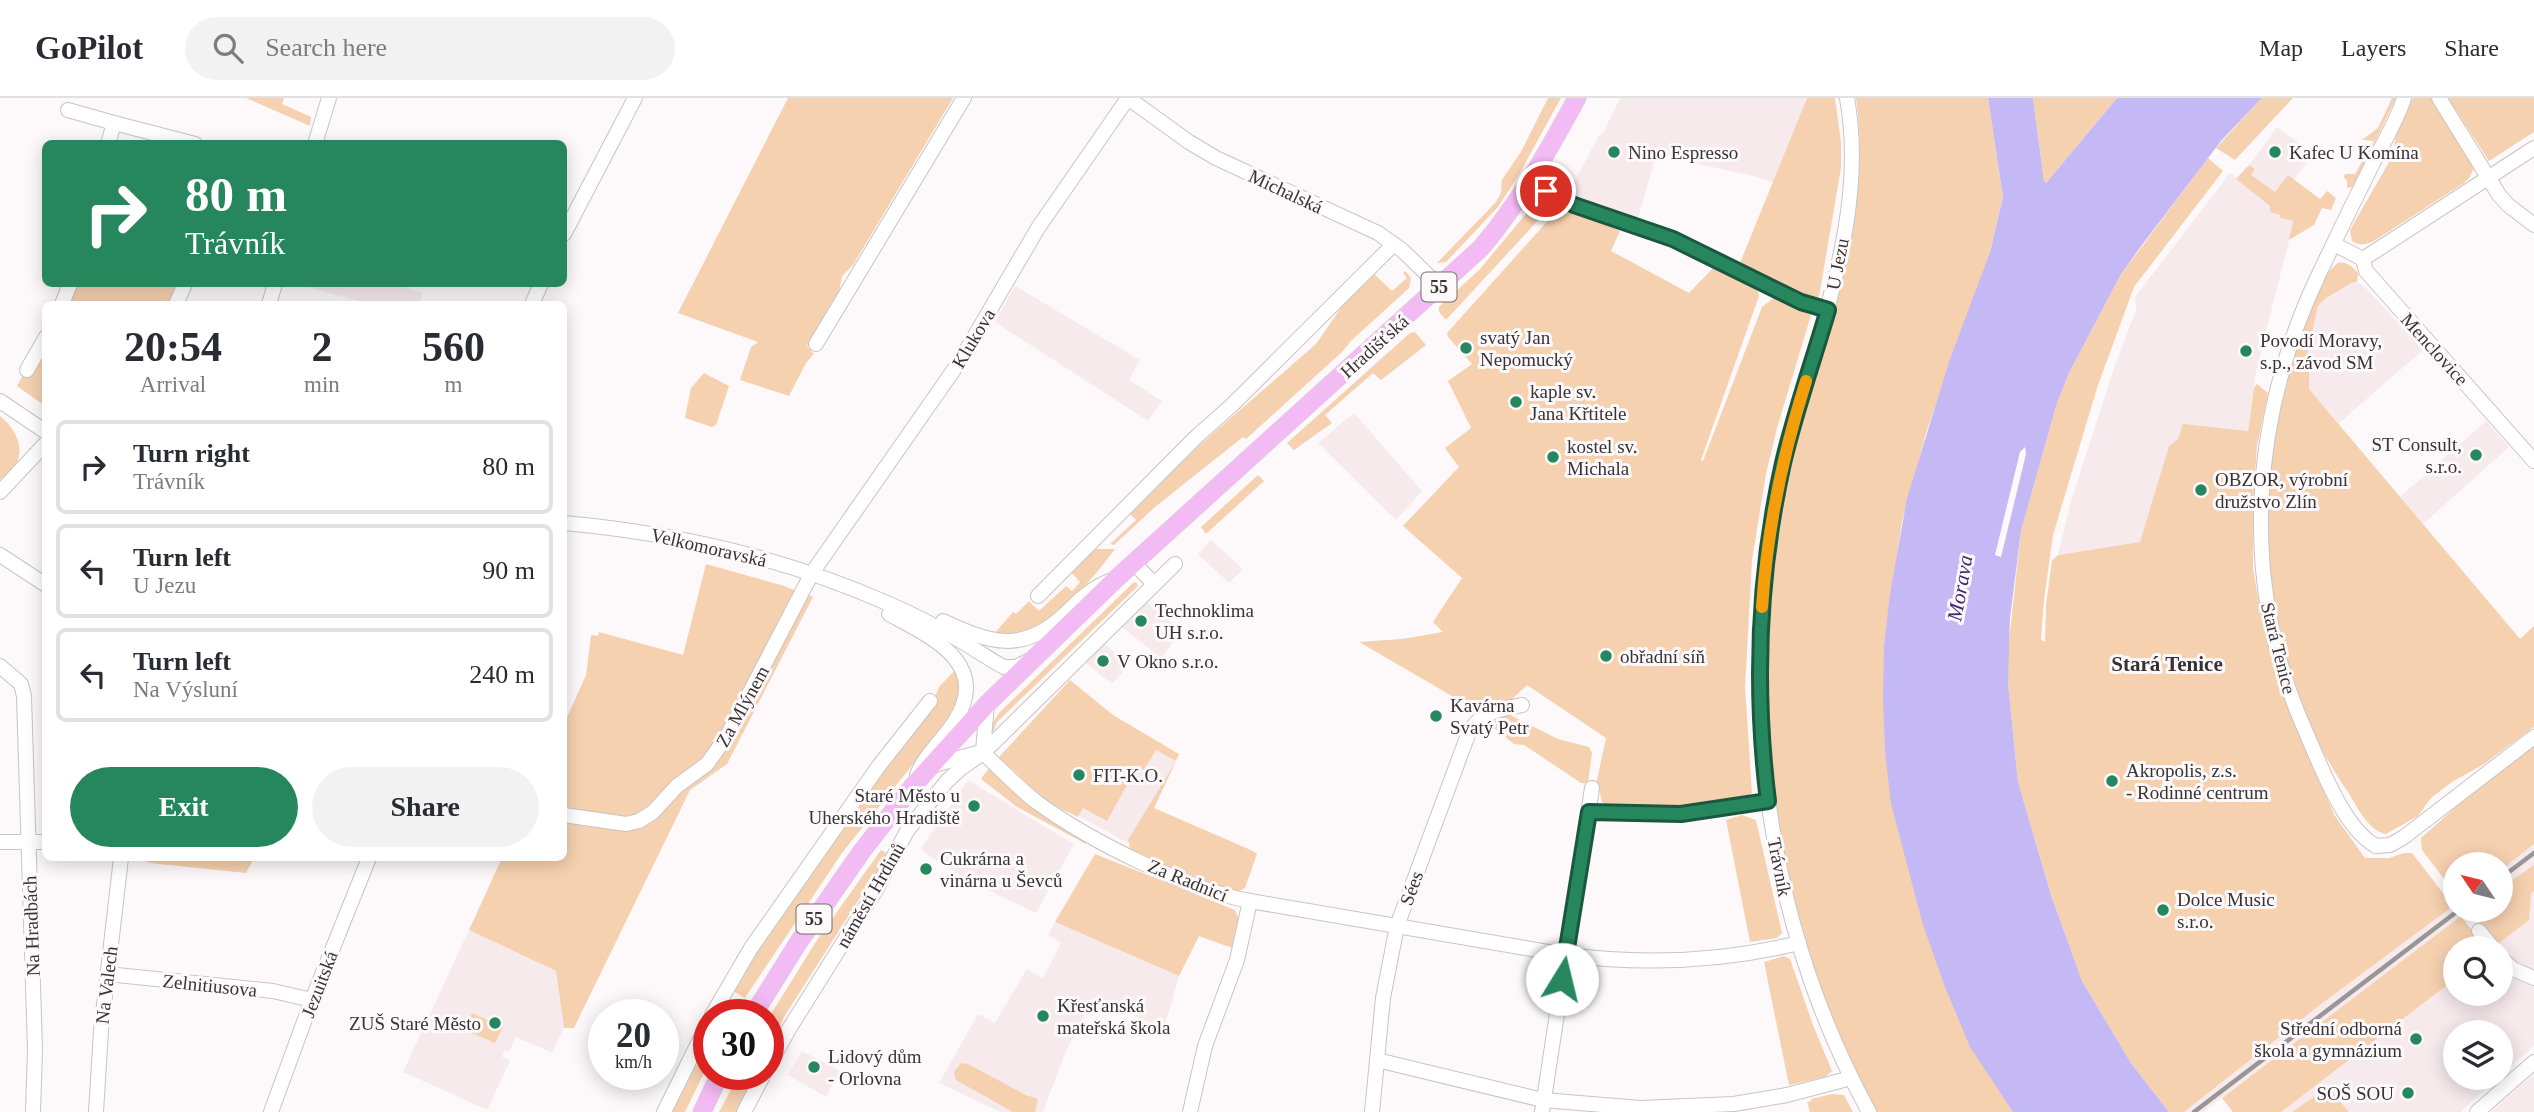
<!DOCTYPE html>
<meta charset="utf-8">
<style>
:root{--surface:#fff;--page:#f2f2f3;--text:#2b2b33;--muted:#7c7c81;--line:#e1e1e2;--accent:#26875f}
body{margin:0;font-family:Georgia,serif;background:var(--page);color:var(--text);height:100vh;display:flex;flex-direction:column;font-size:26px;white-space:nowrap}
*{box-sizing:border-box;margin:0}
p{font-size:23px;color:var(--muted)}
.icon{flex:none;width:38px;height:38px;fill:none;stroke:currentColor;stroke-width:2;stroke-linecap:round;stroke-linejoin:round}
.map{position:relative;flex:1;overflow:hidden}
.sheet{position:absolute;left:42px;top:203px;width:525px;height:560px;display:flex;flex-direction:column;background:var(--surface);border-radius:10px;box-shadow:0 4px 18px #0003}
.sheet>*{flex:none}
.hud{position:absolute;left:42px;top:42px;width:525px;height:147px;border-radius:10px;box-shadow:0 4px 18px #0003;background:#26875f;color:#fff;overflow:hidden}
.needle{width:46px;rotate:305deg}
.controls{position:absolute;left:2443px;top:754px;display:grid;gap:14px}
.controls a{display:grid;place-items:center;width:70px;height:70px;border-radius:50%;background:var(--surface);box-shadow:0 4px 18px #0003;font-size:35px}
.speed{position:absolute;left:588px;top:901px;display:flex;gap:14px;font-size:35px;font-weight:700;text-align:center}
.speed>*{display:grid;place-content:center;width:91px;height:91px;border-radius:50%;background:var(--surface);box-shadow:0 4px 18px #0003;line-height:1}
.speed small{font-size:18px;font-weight:400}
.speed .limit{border:10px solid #d22;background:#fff;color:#111}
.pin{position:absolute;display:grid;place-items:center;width:60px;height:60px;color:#fff;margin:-30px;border:4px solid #fff;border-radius:50%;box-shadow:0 2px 7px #0007}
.me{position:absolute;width:77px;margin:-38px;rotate:9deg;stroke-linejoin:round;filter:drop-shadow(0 0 5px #0008)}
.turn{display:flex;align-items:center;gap:24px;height:147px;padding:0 28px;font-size:32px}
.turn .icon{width:91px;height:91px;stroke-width:2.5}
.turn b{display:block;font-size:49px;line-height:60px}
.eta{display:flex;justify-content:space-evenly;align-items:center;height:119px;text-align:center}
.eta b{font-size:42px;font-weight:700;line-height:49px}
.cta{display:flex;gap:14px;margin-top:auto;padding:14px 28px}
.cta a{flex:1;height:80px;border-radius:42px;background:var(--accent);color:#fff;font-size:28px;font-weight:700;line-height:80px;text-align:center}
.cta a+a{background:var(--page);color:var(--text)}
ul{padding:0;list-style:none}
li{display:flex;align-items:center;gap:21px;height:94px;margin:0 14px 10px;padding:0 14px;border:4px solid var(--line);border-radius:10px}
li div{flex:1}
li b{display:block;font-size:26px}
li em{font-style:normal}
header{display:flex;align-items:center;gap:42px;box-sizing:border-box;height:98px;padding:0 35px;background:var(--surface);border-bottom:2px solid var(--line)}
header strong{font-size:33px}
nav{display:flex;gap:38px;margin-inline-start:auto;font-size:24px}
.search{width:490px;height:63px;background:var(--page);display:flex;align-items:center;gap:18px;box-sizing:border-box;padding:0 24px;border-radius:38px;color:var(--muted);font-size:26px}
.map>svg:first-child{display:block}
</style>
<header>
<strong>GoPilot</strong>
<div class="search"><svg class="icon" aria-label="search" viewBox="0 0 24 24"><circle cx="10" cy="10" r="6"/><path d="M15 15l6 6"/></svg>Search here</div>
<nav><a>Map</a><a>Layers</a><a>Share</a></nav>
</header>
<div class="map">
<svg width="2534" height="1014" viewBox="0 0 2534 1014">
<rect width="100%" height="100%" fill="#fdf9fa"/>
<g fill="#f7eaed">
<polygon points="1620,0 1807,0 1774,85 1754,78 1656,57 1638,121 1609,115 1566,98 1600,36 1602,37"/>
<polygon points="2277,29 2313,55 2294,82 2288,78 2275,94 2251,77 2255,71 2249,67"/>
<polygon points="2230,75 2281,117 2281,120 2294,123 2256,273 2248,333 2141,444 2058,457 2070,406 2114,270 2136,212 2135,199"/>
<polygon points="2357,184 2363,187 2423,252 2339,325 2308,291 2309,273 2305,267 2318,208 2325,201 2351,185"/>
<polygon points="298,186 393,186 423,195 419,206 368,206"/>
<polygon points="1015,188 1140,262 1129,282 1162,303 1148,323 995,224"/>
<polygon points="1354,315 1422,393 1396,422 1318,345"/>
<polygon points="2486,323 2509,349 2423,426 2400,399"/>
<polygon points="1211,442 1243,471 1229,485 1198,456"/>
<polygon points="1143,501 1182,533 1161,560 1121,528"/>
<polygon points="1100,543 1130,566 1112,586 1082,562"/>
<polygon points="2534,646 2534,873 2513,862 2488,831 2476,823 2468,813 2203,1014 2184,1014 2320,907 2455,806 2455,812 2501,812 2501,766 2455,766 2455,795 2422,752 2421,740"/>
<polygon points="1156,651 1176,663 1128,745 1038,696"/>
<polygon points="968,682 1074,746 1036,815 971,784 925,755 921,750"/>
<polygon points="1055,824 1179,878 1164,931 1132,917 1090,907 1066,953 1043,1014 1000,1014 939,985 978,916 995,925 1027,871 1043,880 1061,845 1048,837"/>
<polygon points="469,832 556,873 564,930 552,955 516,939 509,954 505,952 502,959 510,963 487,1012 403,974"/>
<polygon points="2501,867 2534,886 2534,948 2501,977 2501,934 2455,934 2455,980 2498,980 2460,1014 2281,1014 2455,881 2455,896 2501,896"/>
<polygon points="802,953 840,973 826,999 788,977"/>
<polygon points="2534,976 2534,1014 2491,1014 2519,989"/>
</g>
<g fill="#f6d1b0">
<polygon points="246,0 284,0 282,6 311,19 310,28"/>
<polygon points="788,0 953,0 853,167 842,178 839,194 807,248 814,256 806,265 789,298 740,282 751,249 758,244 678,215"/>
<polygon points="1548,0 1561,0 1517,80 1498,109 1446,164 1437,165 1496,104 1501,95 1502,82 1522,52"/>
<polygon points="1807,0 1835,0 1841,44 1841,70 1819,199 1807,200 1740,165"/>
<path d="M1856,0H1988L2003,99L1990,154L1927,332L1902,423L1884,547L1885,653L2013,1014H1877C1864,989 1851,964 1839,938C1764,764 1745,546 1792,362C1822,243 1874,125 1856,0Z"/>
<polygon points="2033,0 2117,0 2046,85 2044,83"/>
<polygon points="2262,0 2293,0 2235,62 2216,50"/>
<polygon points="2392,0 2396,0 2353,89 2347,90 2347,83 2343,78 2346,76 2355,76 2374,43 2362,42 2378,30"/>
<path d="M2413,0H2434L2474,70L2469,80L2464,85L2380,139C2371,145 2363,150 2352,143L2350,132L2392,59L2396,37Z"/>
<polygon points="2448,0 2534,0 2534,34 2489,63"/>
<polygon points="2208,60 2223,73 2134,189 2098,287 2053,437 2044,502 2041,542 2045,544 2046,507 2052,462 2058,457 2140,444 2169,348 2178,341 2183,326 2248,333 2254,290 2257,286 2268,295 2257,348 2253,404 2253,471 2262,522 2273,569 2314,672 2335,718 2365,760 2389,760 2404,755 2412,755 2453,808 2320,907 2184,1014 2169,1014 2131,965 2082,883 2051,797 2018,684 2008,585 2008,553 2021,433 2057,305 2069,275 2120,178"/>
<polygon points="2249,67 2255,71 2251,77 2275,94 2288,77 2320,101 2327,93 2336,100 2331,112 2322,110 2314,127 2289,142 2293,123 2280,120 2281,117 2270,114 2270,108 2236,81"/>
<polygon points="1540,99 1555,104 1446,222 1439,214 1439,209 1480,171"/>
<path d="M1561,108L1620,133L1611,153L1689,195L1714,169L1758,193L1759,198L1701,362L1703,363L1762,209L1775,199L1811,217L1777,330L1766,376L1752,462L1745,589L1752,695C1716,715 1649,709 1608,708L1602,704L1599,692L1595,691L1606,640L1527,587L1510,603L1490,605L1476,612L1359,544L1402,541L1443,534L1433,524L1462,480L1403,428L1459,369L1445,350L1471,330L1448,283L1472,266L1448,239L1447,235Z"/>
<path d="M2338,165C2347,163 2352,169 2358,175L2357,184L2351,185L2325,201L2318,208L2305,267L2309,271V291L2520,541L2534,528V629L2484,666L2452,684L2431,700L2418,718L2386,736C2368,733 2357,708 2348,694C2257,565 2245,375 2304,230C2311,213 2322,175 2338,165Z"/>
<polygon points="1405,173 1411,180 1409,190 1352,242 1341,255 1246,341 1243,339 1155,409 1114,447 1110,446 1136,422 1128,414 1202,345 1316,246 1352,194 1372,174 1392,193 1407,180 1403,175"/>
<polygon points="70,186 178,186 171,206 61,206"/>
<polygon points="1415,234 1426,247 1381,282 1373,275 1325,317 1332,325 1294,352 1287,345 1410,235"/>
<polygon points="45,235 45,308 17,288"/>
<polygon points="704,275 729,288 716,327 712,329 685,320 691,290"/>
<path d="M0,318C15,329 27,353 14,370C10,374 4,378 0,382Z"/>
<polygon points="1258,377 1264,383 1206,436 1201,429"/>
<path d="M1091,451H1115C1096,477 1058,522 1027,534C1016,538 1005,536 994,536L1013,514L1016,516L1029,503L1039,513L1066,488L1072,493L1080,484L1071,474Z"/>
<polygon points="706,466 784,488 813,499 727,666 690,692 574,930 564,930 556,873 469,832 502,760 564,760 564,626 586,577 591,537 598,538 599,534 683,557"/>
<polygon points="1134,484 1137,485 1138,488 997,624 994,632 991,632 992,626 999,615"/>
<polygon points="956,571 960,595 950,620 842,755 745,900 731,892 879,674 930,611 939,589"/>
<polygon points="1070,582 1113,617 1179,656 1176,663 1154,710 1253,753 1257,756 1245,790 1237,794 1232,793 1156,764 1130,750 1128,742 1176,663 1156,652 1144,672 1137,669 1107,723 1083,710 1078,719 1047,704 999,659"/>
<polygon points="1506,615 1558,641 1589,649 1592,655 1588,685 1581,685 1524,647 1514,646 1490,627 1496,618"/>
<polygon points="2534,646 2534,746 2501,772 2501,766 2455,766 2455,795 2422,752 2421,740 2491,678"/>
<polygon points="990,669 1082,739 1086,746 1017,709 981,681"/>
<polygon points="1742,717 1756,722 1782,835 1777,840 1750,844 1726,722"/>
<polygon points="881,752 888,756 784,919 768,952 768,921 817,842"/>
<polygon points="1095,756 1235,812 1241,826 1235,851 1199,838 1179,878 1055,824"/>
<polygon points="140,760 254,760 246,775 150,765"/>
<polygon points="2534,767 2534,793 2531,795 2529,822 2499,845 2469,813 2501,812 2501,790"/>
<polygon points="2461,818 2476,838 2471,842 2477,850 2455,850 2455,881 2281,1014 2233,1014 2222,1000"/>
<polygon points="1784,858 1790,861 1813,927 1832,973 1825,979 1789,987 1764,864"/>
<polygon points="472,915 503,929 495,945 465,932"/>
<polygon points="691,965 706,971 685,1014 669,1014"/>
<polygon points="961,965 968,966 1026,997 1038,1001 1035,1014 1013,1014 956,982 954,974"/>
<polygon points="739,977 756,977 736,1014 719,1014"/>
<polygon points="2328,989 2349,1014 2292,1014"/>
<polygon points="1832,996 1844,997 1853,1014 1810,1014 1807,1004 1811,1003 1811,1001"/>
</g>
<polygon fill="#c5b9f5" points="1988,0 2033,0 2044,83 2046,85 2117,0 2262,0 2221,43 2139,151 2120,178 2069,275 2057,305 2021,433 2010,520 2008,585 2018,684 2051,797 2082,883 2131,965 2169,1014 2013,1014 1970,949 1945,889 1923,827 1891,706 1885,653 1883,601 1884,547 1890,496 1907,400 1949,264 1990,154 2003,99"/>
<polygon fill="#fdf9fa" points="2025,349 2026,356 2001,459 1995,457 2020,354"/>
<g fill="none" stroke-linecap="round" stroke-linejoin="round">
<g stroke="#c8c4c5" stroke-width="16">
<g id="minor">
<polyline points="1128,0 1189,44 1216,60 1378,135 1403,153 1440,189"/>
<path d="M1847,0C1868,117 1818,230 1790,341C1732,565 1758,810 1869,1014"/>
<path d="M2404,0C2397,23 2383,45 2372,67C2354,103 2336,140 2319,176C2250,321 2239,484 2305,632C2320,666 2343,730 2376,748L2390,747L2404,739L2534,639"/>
<polyline points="2439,0 2499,97 2508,107 2534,127"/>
<polyline points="68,12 114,25"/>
<polyline points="108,46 114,25 195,46"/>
<polyline points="315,46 329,0"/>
<polyline points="1531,83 1574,107 1673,141 1801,204 1828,212"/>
<polyline points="564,136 635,0"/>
<polyline points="2334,146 2363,161 2366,173 2534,363"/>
<polyline points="2363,161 2534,50"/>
<polyline points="62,206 70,186"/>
<polyline points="176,206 185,186"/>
<polyline points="269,206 275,186"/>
<polyline points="532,206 541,186"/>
<polyline points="816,246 964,0"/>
<polyline points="27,272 46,239"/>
<polyline points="0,303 46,334"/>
<polyline points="0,394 46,345"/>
<path d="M564,425C675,435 785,460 887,505C912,516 936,528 959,542C974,550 988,561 1004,569H1016L1030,562"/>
<polyline points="0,457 46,487"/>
<polyline points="1134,465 1154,486"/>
<polyline points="1038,498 1196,339 1231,308 1394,146"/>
<path d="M889,516C931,539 991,565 955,623C943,642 925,656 917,677"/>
<path d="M943,523C990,545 1022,556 1064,517C1079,502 1092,489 1112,482"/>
<polyline points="0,568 21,586 24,598 35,952 33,1014"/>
<polyline points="983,653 987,606"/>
<path d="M983,655C1001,671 1018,690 1038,705C1090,743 1188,792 1250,803L1237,862L1205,948L1190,1014"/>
<polyline points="931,668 977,655"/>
<path d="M1592,690L1566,857C1645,867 1721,864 1799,845"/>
<polyline points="1589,714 1681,716 1768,703"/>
<polyline points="564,717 626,726 639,723 653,714 677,688 707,666 727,638 812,475 960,263 1038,130 1128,0"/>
<polyline points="0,744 46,744"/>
<polyline points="1250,803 1566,857 1542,1014"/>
<polyline points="2479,833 2493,850"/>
<polyline points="2501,860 2513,871 2534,880"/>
<polyline points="107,876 273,893 312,902"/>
<polyline points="712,917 751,850 878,669 930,603"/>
<polyline points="1377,962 1543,1002 1640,1010 1734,1006 1787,997 1851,980"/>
<polyline points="768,969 789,931 876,792 907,733 947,683 960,671 983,655 1175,466"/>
<polyline points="96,1014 101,933 121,760"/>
<polyline points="271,1014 312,902 369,760"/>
<polyline points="664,1014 709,923"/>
<polyline points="744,1014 764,976"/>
<path d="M1372,1014L1383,900L1397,828L1469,634C1481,614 1500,611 1522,607"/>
<polyline points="2477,1014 2534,964"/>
</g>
</g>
<g stroke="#d7d6d6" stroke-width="19">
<g id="major">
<path d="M753,917L800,842L862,753L912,689L987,606L1117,480L1481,150C1520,104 1548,53 1577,0"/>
<polyline points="702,1014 720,976"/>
</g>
</g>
<use href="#minor" stroke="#fff" stroke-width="14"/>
<use href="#major" stroke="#f3bbf4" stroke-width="18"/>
<g stroke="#999697" stroke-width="4.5">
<polyline points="2501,780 2534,755"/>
<polyline points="2194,1014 2459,812"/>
</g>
</g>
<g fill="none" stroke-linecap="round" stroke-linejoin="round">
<g stroke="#19583e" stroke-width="18">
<path id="route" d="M1546,93L1574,107L1673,141L1801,204L1828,212C1813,263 1795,314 1783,365C1758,477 1754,590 1768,703L1681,716L1589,714L1562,881"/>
</g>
<use href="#route" stroke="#26875f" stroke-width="12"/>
<path stroke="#f59e0b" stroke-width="12" d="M1762,509C1767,432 1783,356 1806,283"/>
</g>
<g fill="#26875f" stroke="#fdf9fa" stroke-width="2.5">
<circle cx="1614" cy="54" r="7"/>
<circle cx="2275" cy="54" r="7"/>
<circle cx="1466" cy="250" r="7"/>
<circle cx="2246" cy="253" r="7"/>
<circle cx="1516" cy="304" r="7"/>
<circle cx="2476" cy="357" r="7"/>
<circle cx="1553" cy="359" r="7"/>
<circle cx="2201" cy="392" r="7"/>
<circle cx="1141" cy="523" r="7"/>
<circle cx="1606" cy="558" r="7"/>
<circle cx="1103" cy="563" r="7"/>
<circle cx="1436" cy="618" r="7"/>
<circle cx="1079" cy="677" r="7"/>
<circle cx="2112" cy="683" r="7"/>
<circle cx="974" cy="708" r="7"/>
<circle cx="926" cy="771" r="7"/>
<circle cx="2163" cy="812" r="7"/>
<circle cx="1043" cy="918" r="7"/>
<circle cx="495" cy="925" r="7"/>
<circle cx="2416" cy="941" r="7"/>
<circle cx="814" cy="969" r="7"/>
<circle cx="2408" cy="995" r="7"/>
</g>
<g text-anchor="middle" stroke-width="6" stroke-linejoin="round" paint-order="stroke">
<g fill="#fdf9fa" stroke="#726f6f" stroke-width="2">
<rect x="1421.5" y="174.5" width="35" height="29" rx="5"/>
<rect x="796.5" y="806.5" width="35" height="29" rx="5"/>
</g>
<g font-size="18" font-weight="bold" fill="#363434">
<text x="1439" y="195">55</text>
<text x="814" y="827">55</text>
</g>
<g font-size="19" fill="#363434" stroke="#fdf9fa" text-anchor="start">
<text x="1628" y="61">Nino Espresso</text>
<text x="2289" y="61">Kafec U Komína</text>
<text x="1480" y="246">svatý Jan<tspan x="1480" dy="22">Nepomucký</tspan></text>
<text x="2260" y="249">Povodí Moravy,<tspan x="2260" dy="22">s.p., závod SM</tspan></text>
<text x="1530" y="300">kaple sv.<tspan x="1530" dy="22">Jana Křtitele</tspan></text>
<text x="2462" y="353" text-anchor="end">ST Consult,<tspan x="2462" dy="22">s.r.o.</tspan></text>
<text x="1567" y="355">kostel sv.<tspan x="1567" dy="22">Michala</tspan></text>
<text x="2215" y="388">OBZOR, výrobní<tspan x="2215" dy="22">družstvo Zlín</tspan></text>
<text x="1155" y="519">Technoklima<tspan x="1155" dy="22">UH s.r.o.</tspan></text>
<text x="1620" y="565">obřadní síň</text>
<text x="1117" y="570">V Okno s.r.o.</text>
<text x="1450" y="614">Kavárna<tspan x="1450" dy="22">Svatý Petr</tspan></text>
<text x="2126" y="679">Akropolis, z.s.<tspan x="2126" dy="22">- Rodinné centrum</tspan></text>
<text x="1093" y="684">FIT-K.O.</text>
<text x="960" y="704" text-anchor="end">Staré Město u<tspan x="960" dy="22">Uherského Hradiště</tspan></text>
<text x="940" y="767">Cukrárna a<tspan x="940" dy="22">vinárna u Ševců</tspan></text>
<text x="2177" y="808">Dolce Music<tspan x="2177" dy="22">s.r.o.</tspan></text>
<text x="1057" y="914">Křesťanská<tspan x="1057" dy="22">mateřská škola</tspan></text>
<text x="481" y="932" text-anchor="end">ZUŠ Staré Město</text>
<text x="2402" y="937" text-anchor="end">Střední odborná<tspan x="2402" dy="22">škola a gymnázium</tspan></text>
<text x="828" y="965">Lidový dům<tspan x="828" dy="22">- Orlovna</tspan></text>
<text x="2394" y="1002" text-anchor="end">SOŠ SOU</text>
</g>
<g font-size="19" fill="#363434" stroke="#fdf9fa">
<text transform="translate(1286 93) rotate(25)" y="7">Michalská</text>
<text transform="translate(1837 166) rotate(-79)" y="7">U Jezu</text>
<text transform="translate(973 240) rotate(-59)" y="7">Klukova</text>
<text transform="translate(1374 248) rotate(-42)" y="7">Hradišťská</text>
<text transform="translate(2435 251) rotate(48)" y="7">Menclovice</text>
<text transform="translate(709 449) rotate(13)" y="7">Velkomoravská</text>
<text transform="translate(2279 550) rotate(76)" y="7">Stará Tenice</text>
<text transform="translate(742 608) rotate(-61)" y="7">Za Mlýnem</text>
<text transform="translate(1780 769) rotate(79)" y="7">Trávník</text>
<text transform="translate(1188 782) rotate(22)" y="7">Za Radnicí</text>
<text transform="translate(1411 790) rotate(-70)" y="7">Sées</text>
<text transform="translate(870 797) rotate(-60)" y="7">náměstí Hrdinů</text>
<text transform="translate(31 828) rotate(-92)" y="7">Na Hradbách</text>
<text transform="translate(319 886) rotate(-69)" y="7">Jezuitská</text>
<text transform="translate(106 887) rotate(-83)" y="7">Na Valech</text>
<text transform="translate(210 887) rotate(6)" y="7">Zelnitiusova</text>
</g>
<g font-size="21" font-style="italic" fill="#3e296e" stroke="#fdf9fa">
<text transform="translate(1960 490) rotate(-80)" y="7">Morava</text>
</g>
<g font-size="21" font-weight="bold" fill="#353232" stroke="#fdf9fa">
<text x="2167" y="573">Stará Tenice</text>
</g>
</g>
</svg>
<div class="controls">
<a><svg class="needle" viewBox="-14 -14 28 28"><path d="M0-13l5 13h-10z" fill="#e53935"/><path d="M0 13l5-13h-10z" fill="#7c7c81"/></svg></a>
<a><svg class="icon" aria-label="search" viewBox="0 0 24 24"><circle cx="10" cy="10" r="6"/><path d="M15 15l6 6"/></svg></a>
<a><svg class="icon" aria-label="layers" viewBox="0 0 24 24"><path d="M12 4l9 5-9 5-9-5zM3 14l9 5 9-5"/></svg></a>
</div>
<div class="speed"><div>20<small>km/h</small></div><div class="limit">30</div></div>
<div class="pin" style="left:1546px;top:93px;background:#d93025"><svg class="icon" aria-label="arrive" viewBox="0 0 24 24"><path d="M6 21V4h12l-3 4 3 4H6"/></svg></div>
<svg class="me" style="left:1562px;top:881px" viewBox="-20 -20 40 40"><circle r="19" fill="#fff"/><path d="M0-13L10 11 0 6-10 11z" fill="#26875f"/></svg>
<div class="hud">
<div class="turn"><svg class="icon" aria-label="right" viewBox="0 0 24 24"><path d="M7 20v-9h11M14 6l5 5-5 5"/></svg><div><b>80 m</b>Trávník</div></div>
</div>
<section class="sheet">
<div class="eta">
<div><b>20:54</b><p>Arrival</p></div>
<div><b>2</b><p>min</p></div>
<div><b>560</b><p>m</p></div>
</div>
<ul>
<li><svg class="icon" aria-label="right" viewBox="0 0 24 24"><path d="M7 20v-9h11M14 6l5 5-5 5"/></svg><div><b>Turn right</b><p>Trávník</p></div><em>80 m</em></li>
<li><svg class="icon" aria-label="left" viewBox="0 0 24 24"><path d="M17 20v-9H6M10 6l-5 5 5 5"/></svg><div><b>Turn left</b><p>U Jezu</p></div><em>90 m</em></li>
<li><svg class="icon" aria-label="left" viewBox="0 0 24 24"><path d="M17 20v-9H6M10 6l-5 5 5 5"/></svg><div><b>Turn left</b><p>Na Výsluní</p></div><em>240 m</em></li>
</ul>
<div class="cta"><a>Exit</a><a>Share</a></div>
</section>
</div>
